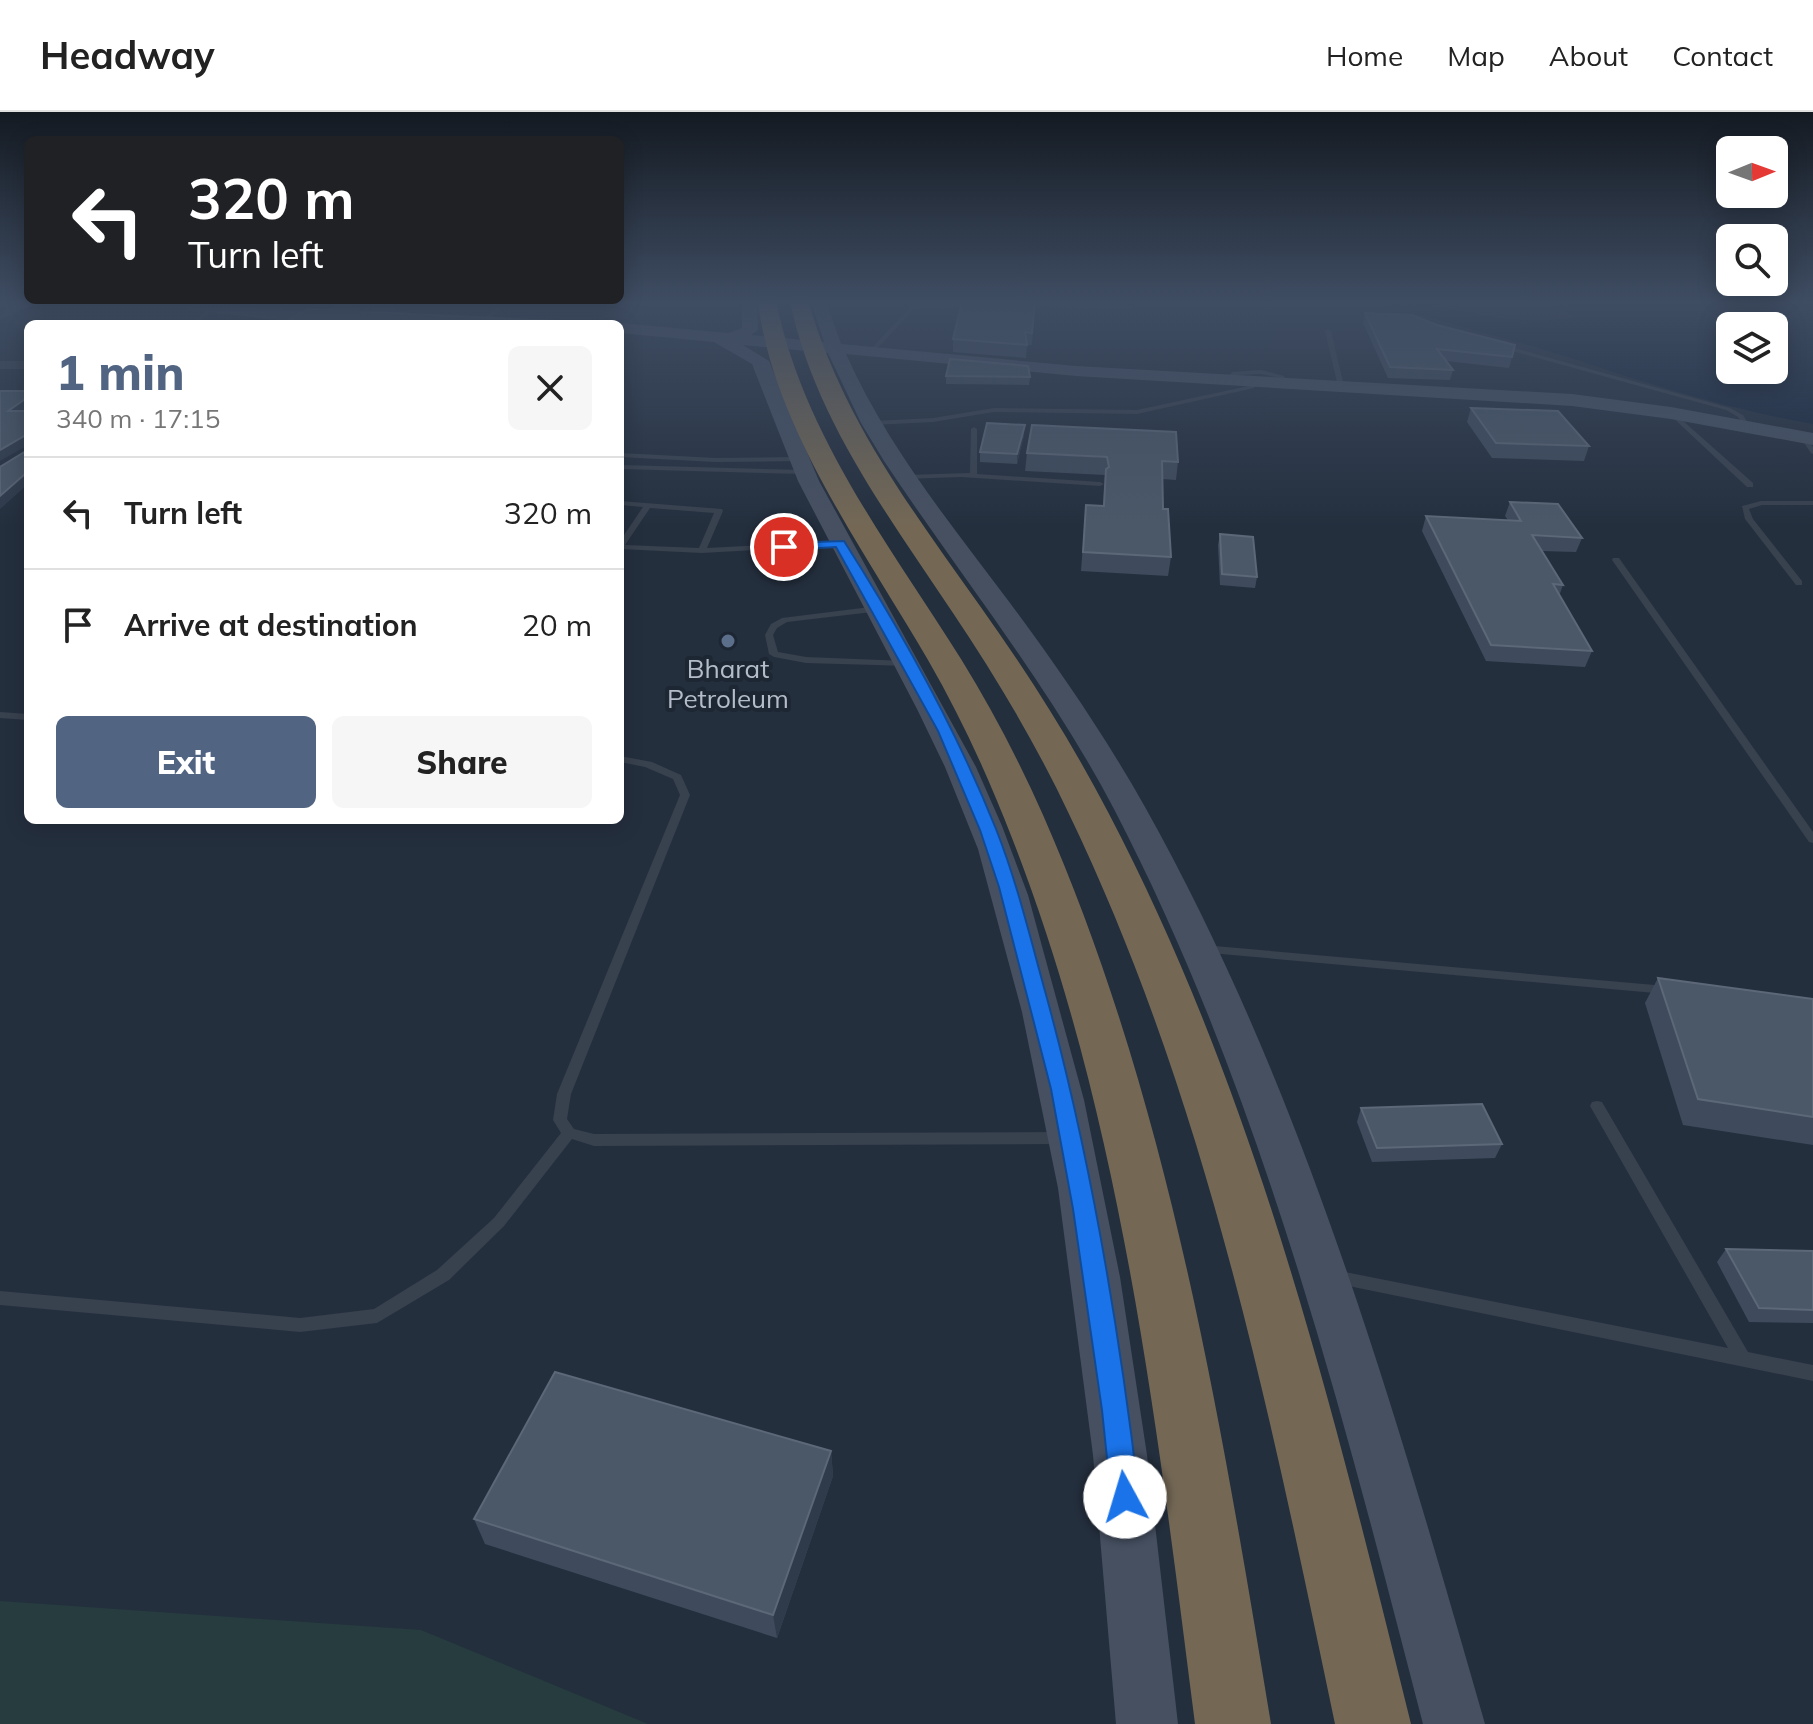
<!DOCTYPE html>
<meta charset="utf-8">
<style>
:root{--surface:#fff;--page:#f6f6f6;--text:#222;--muted:#767676;--line:#e0e0e0;--accent:#516482}
body{margin:0;font-family:Mulish,sans-serif;background:var(--page);color:var(--text);height:100vh;display:flex;flex-direction:column;font-size:30px;white-space:nowrap}
*{box-sizing:border-box;margin:0}
p{font-size:26px;color:var(--muted)}
.icon{flex:none;width:44px;height:44px;fill:none;stroke:currentColor;stroke-width:2;stroke-linecap:round;stroke-linejoin:round}
.map{position:relative;flex:1;overflow:hidden}
.drawer{position:absolute;left:24px;top:208px;width:600px;height:504px;display:flex;flex-direction:column;background:var(--surface);border-radius:12px;box-shadow:0 4px 20px #0003}
.drawer>*{flex:none}
.top-card{position:absolute;left:24px;top:24px;width:600px;height:168px;border-radius:12px;box-shadow:0 4px 20px #0003;background:#202124;color:#fff;overflow:hidden}
.needle{width:52px;rotate:89deg}
.fabs{position:absolute;left:1716px;top:24px;display:grid;gap:16px}
.fabs a{display:grid;place-items:center;width:72px;height:72px;border-radius:12px;background:var(--surface);box-shadow:0 4px 20px #0003;font-size:40px}
.pin{position:absolute;display:grid;place-items:center;width:68px;height:68px;color:#fff;margin:-34px;border:4px solid #fff;border-radius:50%;box-shadow:0 2px 8px #0007}
.me{position:absolute;width:88px;margin:-44px;rotate:354deg;stroke-linejoin:round;filter:drop-shadow(0 0 6px #0008)}
.turn{display:flex;align-items:center;gap:28px;height:168px;padding:0 32px;font-size:36px}
.turn .icon{width:104px;height:104px;stroke-width:2.5}
.turn b{display:block;font-size:56px;line-height:68px}
.round{display:grid;place-items:center;flex:none;width:84px;height:84px;border-radius:12px;background:var(--page)}
.summary{display:flex;align-items:center;justify-content:space-between;height:136px;padding:0 32px}
h1{font-size:48px;font-weight:800;line-height:60px;color:var(--accent)}
.action{display:flex;gap:16px;margin-top:auto;padding:16px 32px}
.action a{flex:1;height:92px;border-radius:12px;background:var(--accent);color:#fff;font-size:32px;font-weight:800;line-height:92px;text-align:center}
.action a+a{background:var(--page);color:var(--text)}
ul{padding:0;list-style:none}
li{display:flex;align-items:center;gap:24px;height:112px;padding:0 32px;border-top:2px solid var(--line)}
li div{flex:1}
li b{display:block;font-size:30px}
li em{font-style:normal}
header{display:flex;align-items:center;gap:48px;box-sizing:border-box;height:112px;padding:0 40px;background:var(--surface);border-bottom:2px solid var(--line)}
header strong{font-size:38px}
nav{display:flex;gap:44px;margin-inline-start:auto;font-size:28px}
.map>svg:first-child{display:block}
</style>
<header>
<strong>Headway</strong>
<nav><a>Home</a><a>Map</a><a>About</a><a>Contact</a></nav>
</header>
<div class="map">
<svg width="1813" height="1612" viewBox="0 0 1813 1612">
<rect width="100%" height="100%" fill="#242f3e"/>
<polygon fill="#263c3f" points="0,1489 421,1518 648,1612 0,1612"/>
<path fill="#17263c" fill-rule="evenodd" d="M1378,189C1445,189 1507,218 1576,205L1542,189H1813V312C1733,298 1654,274 1577,248C1511,226 1443,212 1378,189ZM1730,214H1774V258H1730Z"/>
<g fill="none" stroke-linecap="round" stroke-linejoin="round">
<g fill="#38414e" fill-rule="evenodd">
<polygon points="289,189 295,189 274,204 270,204 270,202"/>
<polygon points="362,189 372,190 373,194 359,207 355,207 355,205 367,194 362,191"/>
<polygon points="503,189 509,189 483,212 477,212"/>
<polygon points="974,191 976,194 914,197 873,241 868,240 911,194"/>
<polygon points="1020,191 1129,193 1132,195 1129,197 1018,194"/>
<polygon points="212,195 217,196 196,212 190,212"/>
<polygon points="1328,217 1331,219 1344,274 1341,276 1338,274 1325,219"/>
<polygon points="1500,232 1730,296 1743,303 1751,316 1746,317 1738,305 1726,298 1498,235"/>
<polygon points="1261,258 1284,264 1288,271 1283,272 1280,266 1261,262 1236,263 1232,269 1227,268 1232,260"/>
<polygon points="1252,268 1257,269 1254,276 1137,302 994,300 933,310 872,313 869,311 872,309 933,306 994,296 1137,298 1249,274"/>
<polygon points="1669,300 1673,300 1753,371 1753,375 1747,375 1669,302"/>
<polygon points="974,315 977,317 977,362 1100,370 1104,372 1100,374 961,365 903,367 903,363 906,363 970,361 971,317"/>
<polygon points="1803,323 1813,335 1813,342 1811,341 1800,325"/>
<polygon points="620,341 716,346 797,345 800,347 797,349 716,350 620,345"/>
<polygon points="620,353 803,358 807,360 803,362 620,357"/>
<path d="M620,389L722,397L723,399L707,436L840,429L844,431L840,433L702,441L620,437V429L643,395L620,393ZM650,396L714,401L699,436L625,433Z"/>
<polygon points="1761,389 1813,389 1813,393 1762,393 1749,397 1753,407 1802,469 1802,473 1796,473 1745,407 1742,394"/>
<polygon points="1613,446 1619,446 1813,720 1813,731 1809,730 1612,448"/>
<polygon points="878,494 881,495 881,499 787,510 777,516 773,523 778,540 806,545 906,549 909,550 909,554 806,551 774,545 769,542 765,523 771,512 782,506"/>
<polygon points="0,600 28,602 28,608 0,606"/>
<polygon points="620,644 652,650 681,663 690,683 571,982 567,1007 574,1017 594,1022 1061,1020 1066,1022 1068,1026 1066,1030 1061,1032 594,1034 572,1027 504,1114 449,1168 377,1211 300,1220 0,1193 0,1179 300,1206 374,1197 437,1158 494,1106 561,1021 553,1008 557,982 680,683 673,667 645,655 620,650"/>
<polygon points="1203,833 1666,874 1672,878 1666,882 1199,840 1197,837 1199,834"/>
<polygon points="1597,989 1602,990 1748,1240 1813,1253 1813,1269 1329,1170 1327,1165 1329,1160 1335,1158 1728,1236 1590,994 1592,990"/>
</g>
<g fill="#38414e" fill-rule="evenodd">
<polygon points="22,189 36,189 0,208 0,200"/>
<rect x="0" y="249" width="28" height="8"/>
</g>
<g fill="#465061" fill-rule="evenodd">
<polygon points="0,189 197,189 264,197 347,201 355,206 347,211 264,207 179,196 0,195"/>
<path d="M742,189H757L758,218L751,223L824,230L811,189H826L841,232L1076,254L1572,282L1671,295L1813,321V333L1671,307L1572,294L1076,264L846,242C887,334 950,411 1010,491C1059,557 1105,624 1145,695C1305,981 1395,1299 1485,1612H1423C1342,1300 1263,984 1114,697C1049,573 961,465 884,349L861,311L828,241L743,233L769,249L819,369L976,655L1002,714L1028,783L1084,988L1120,1165L1147,1343L1178,1612H1116L1093,1343L1058,1076L1022,900L978,737L945,655L917,597L798,369L752,252L714,230L620,221V212H616L620,211L728,221L742,216Z"/>
</g>
<g fill="#746855" fill-rule="evenodd">
<path d="M758,189H776C803,322 890,434 961,547C992,597 1019,649 1043,703C1169,990 1220,1304 1271,1612H1195C1157,1314 1122,1007 1012,726C988,664 961,605 928,548C866,441 772,313 758,189Z"/>
<path d="M790,189H808C843,307 910,395 980,494C1027,560 1071,629 1108,700C1258,986 1334,1301 1411,1612H1335C1270,1302 1207,989 1069,702C1036,632 996,565 953,501C888,403 814,306 790,189Z"/>
</g>
</g>
<g fill="#3f4b5c">
<polygon points="331,189 360,189 362,194 358,198 333,197"/>
<polygon points="370,189 408,189 394,200 372,199"/>
<polygon points="1035,189 1032,233 1027,233 1026,246 953,240 953,227"/>
<polygon points="1365,201 1512,245 1509,256 1446,249 1453,258 1450,268 1388,266 1363,211"/>
<polygon points="946,264 1030,265 1029,273 946,272"/>
<polygon points="1471,296 1589,334 1584,349 1492,346 1467,310"/>
<polygon points="1024,323 1017,352 980,350 980,340"/>
<polygon points="1027,341 1178,350 1176,368 1162,367 1163,397 1171,445 1168,464 1081,459 1086,393 1103,394 1105,363 1025,359"/>
<polygon points="1510,390 1582,426 1576,440 1542,439 1563,473 1559,484 1592,539 1585,555 1486,549 1422,419 1426,404 1508,408 1505,404"/>
<polygon points="1220,422 1257,465 1255,476 1220,473 1218,433"/>
<polygon points="1658,866 1813,887 1813,1033 1683,1013 1645,891"/>
<polygon points="1361,996 1502,1032 1495,1046 1372,1050 1357,1010"/>
<polygon points="1726,1137 1813,1139 1813,1211 1749,1210 1717,1150"/>
<polygon points="831,1339 833,1364 777,1526 485,1432 474,1407"/>
</g>
<g fill="#2f3b4b">
<polygon points="356,189 360,189 362,194 358,198"/>
<polygon points="392,189 408,189 394,200"/>
<polygon points="28,285 28,296 11,307 8,299"/>
<polygon points="1025,313 1024,323 1017,352 1017,342"/>
<polygon points="26,323 28,333 0,349 0,338"/>
<polygon points="25,362 28,368 28,372 0,397 0,384"/>
<polygon points="831,1339 833,1364 777,1526 773,1503"/>
</g>
<g fill="#4b5868" stroke="#5c6777" stroke-width="2">
<polygon points="962,189 1035,189 1032,221 1025,220 1027,233 953,227"/>
<polygon points="308,197 576,210 574,212 283,212"/>
<polygon points="1365,201 1412,203 1437,213 1515,233 1512,245 1437,237 1453,258 1390,255"/>
<polygon points="950,247 1028,254 1030,265 946,264"/>
<polygon points="0,279 28,279 28,285 8,299 28,299 28,362 25,362 0,384 0,355 26,339 26,323 0,338"/>
<polygon points="1471,296 1558,299 1589,334 1496,331"/>
<polygon points="987,311 1025,313 1017,342 980,340"/>
<polygon points="1032,313 1176,320 1178,350 1162,349 1163,397 1168,397 1171,445 1083,440 1086,393 1104,394 1106,357 1109,355 1107,345 1027,341"/>
<polygon points="1510,390 1558,392 1582,426 1532,423 1563,473 1553,472 1592,539 1491,533 1426,404 1521,409"/>
<polygon points="1220,422 1253,425 1257,465 1222,462"/>
<polygon points="1658,866 1813,887 1813,1005 1698,987"/>
<polygon points="1482,992 1502,1032 1377,1036 1361,996"/>
<polygon points="1726,1137 1813,1139 1813,1198 1759,1196"/>
<polygon points="555,1260 831,1339 773,1503 474,1407"/>
</g>
<linearGradient id="sky" x2="0" y2="1"><stop stop-color="#141a22"/><stop offset="0.46" stop-color="#3f4d63"/><stop offset="1" stop-color="#3f4d63" stop-opacity="0"/></linearGradient>
<rect width="1813" height="414" fill="url(#sky)"/>
<path fill="#1a73e8" stroke="#114b97" stroke-width="2" d="M844,429C902,520 956,617 996,717C1017,770 1030,825 1045,879C1091,1045 1119,1214 1139,1385L1135,1394L1125,1398L1115,1394L1111,1385L1102,1298L1073,1097L1051,977L999,775L980,718L938,619L836,435L784,438L778,435L784,431Z"/>
<circle fill="#5c6f8a" stroke="#1d2633" stroke-width="3" cx="728" cy="529" r="8"/>
<g text-anchor="middle" stroke-width="8" stroke-linejoin="round" paint-order="stroke">
<g font-size="26" fill="#b4bcc9" stroke="#1d2633">
<text x="728" y="566">Bharat<tspan x="728" dy="30">Petroleum</tspan></text>
</g>
</g>
</svg>
<div class="fabs">
<a><svg class="needle" viewBox="-14 -14 28 28"><path d="M0-13l5 13h-10z" fill="#e53935"/><path d="M0 13l5-13h-10z" fill="#767676"/></svg></a>
<a><svg class="icon" aria-label="search" viewBox="0 0 24 24"><circle cx="10" cy="10" r="6"/><path d="M15 15l6 6"/></svg></a>
<a><svg class="icon" aria-label="layers" viewBox="0 0 24 24"><path d="M12 4l9 5-9 5-9-5zM3 14l9 5 9-5"/></svg></a>
</div>
<div class="pin" style="left:784px;top:435px;background:#d93025"><svg class="icon" aria-label="arrive" viewBox="0 0 24 24"><path d="M6 21V4h12l-3 4 3 4H6"/></svg></div>
<svg class="me" style="left:1125px;top:1385px" viewBox="-20 -20 40 40"><circle r="19" fill="#fff"/><path d="M0-13L10 11 0 6-10 11z" fill="#1a73e8"/></svg>
<div class="top-card">
<div class="turn"><svg class="icon" aria-label="left" viewBox="0 0 24 24"><path d="M17 20v-9H6M10 6l-5 5 5 5"/></svg><div><b>320 m</b>Turn left</div></div>
</div>
<section class="drawer">
<div class="summary"><div><h1>1 min</h1><p>340 m · 17:15</p></div><a class="round"><svg class="icon" aria-label="close" viewBox="0 0 24 24"><path d="M6 6l12 12M18 6L6 18"/></svg></a></div>
<ul>
<li><svg class="icon" aria-label="left" viewBox="0 0 24 24"><path d="M17 20v-9H6M10 6l-5 5 5 5"/></svg><div><b>Turn left</b></div><em>320 m</em></li>
<li><svg class="icon" aria-label="arrive" viewBox="0 0 24 24"><path d="M6 21V4h12l-3 4 3 4H6"/></svg><div><b>Arrive at destination</b></div><em>20 m</em></li>
</ul>
<div class="action"><a>Exit</a><a>Share</a></div>
</section>
</div>
